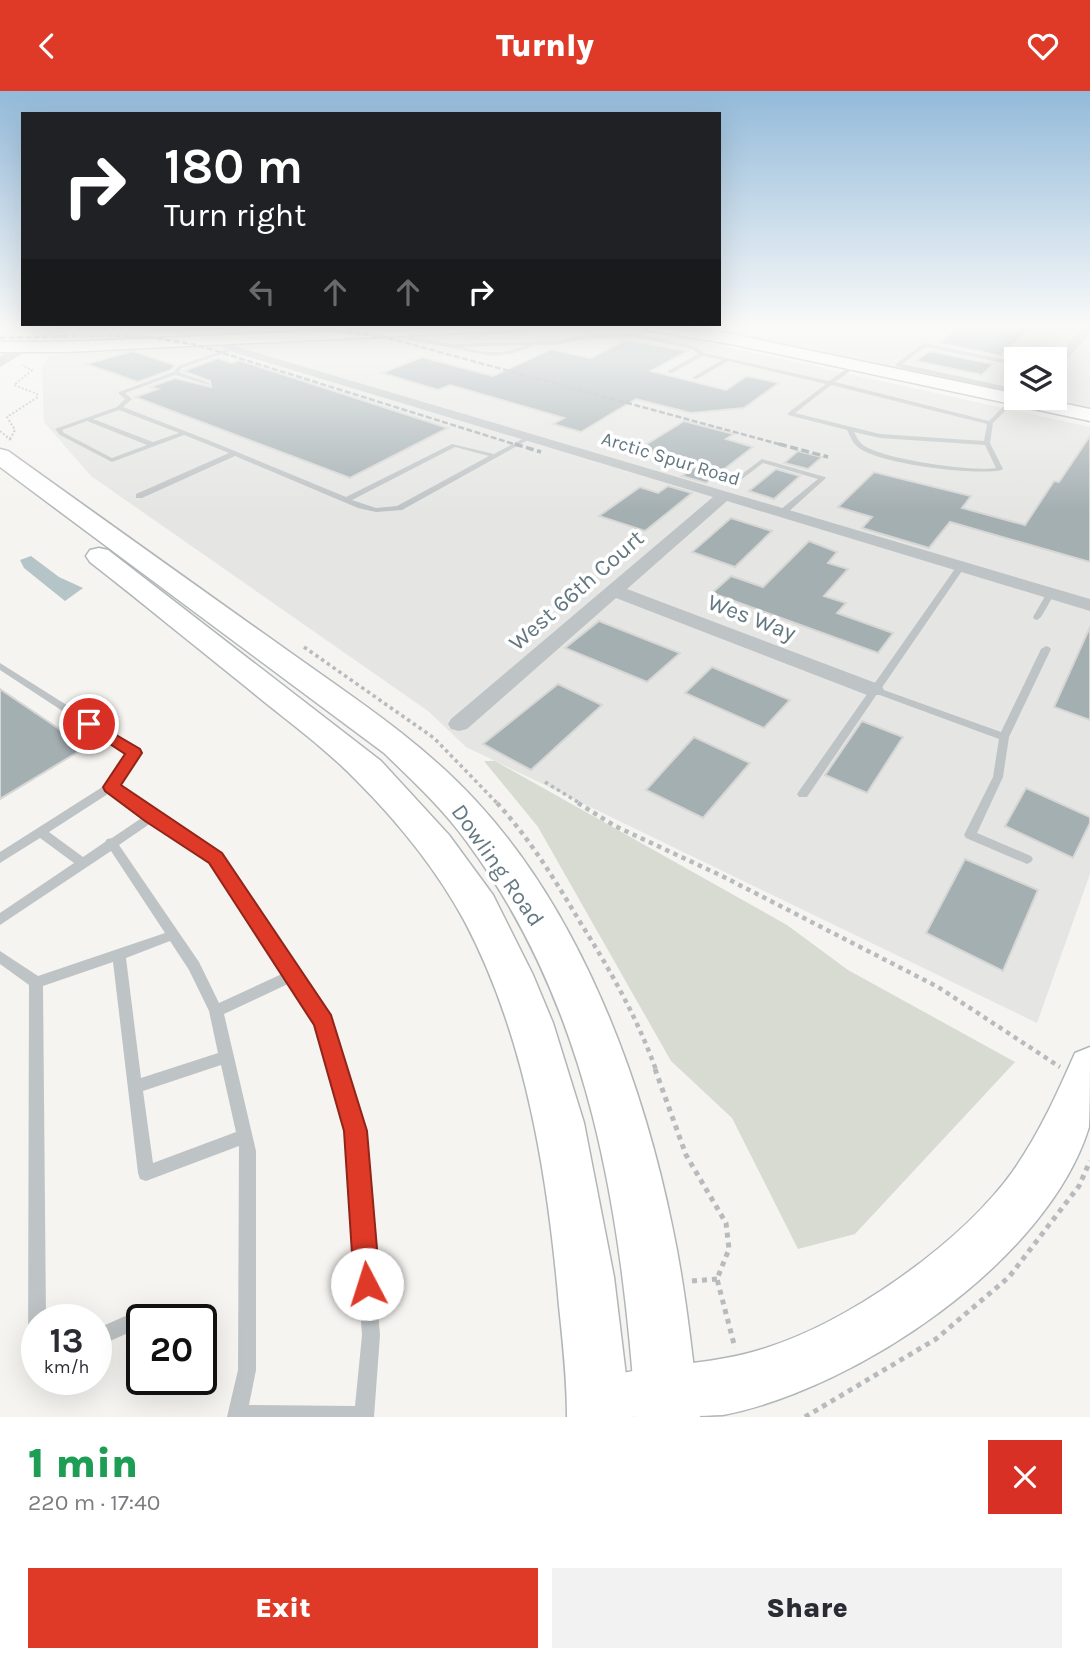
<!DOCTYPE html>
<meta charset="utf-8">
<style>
:root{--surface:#fff;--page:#f2f2f3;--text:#2b2b33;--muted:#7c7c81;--accent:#df3927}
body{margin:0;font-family:Karla,sans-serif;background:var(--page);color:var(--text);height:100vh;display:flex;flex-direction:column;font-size:26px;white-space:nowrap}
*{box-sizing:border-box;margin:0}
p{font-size:23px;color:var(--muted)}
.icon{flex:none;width:38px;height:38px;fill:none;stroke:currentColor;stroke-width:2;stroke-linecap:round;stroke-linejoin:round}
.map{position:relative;height:1326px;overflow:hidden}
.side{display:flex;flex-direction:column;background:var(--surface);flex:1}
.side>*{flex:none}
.top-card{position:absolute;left:21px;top:21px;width:700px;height:214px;border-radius:0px;box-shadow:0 7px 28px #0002;background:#202124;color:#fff;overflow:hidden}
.fabs{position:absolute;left:1004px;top:256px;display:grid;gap:14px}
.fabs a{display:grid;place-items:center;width:63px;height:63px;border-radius:0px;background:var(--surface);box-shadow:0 7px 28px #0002;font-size:35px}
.speed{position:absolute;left:21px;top:1213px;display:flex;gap:14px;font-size:35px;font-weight:700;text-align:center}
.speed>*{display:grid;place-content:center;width:91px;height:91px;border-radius:50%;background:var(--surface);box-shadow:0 7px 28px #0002;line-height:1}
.speed small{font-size:18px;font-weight:400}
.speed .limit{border:4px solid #111;border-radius:10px;background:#fff;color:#111}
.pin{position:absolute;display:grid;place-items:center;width:60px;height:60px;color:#fff;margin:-30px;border:4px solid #fff;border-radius:50%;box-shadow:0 2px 7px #0007}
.me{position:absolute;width:77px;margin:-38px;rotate:355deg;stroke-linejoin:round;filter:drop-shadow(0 0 5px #0008)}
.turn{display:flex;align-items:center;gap:24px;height:147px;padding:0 28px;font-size:32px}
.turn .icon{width:91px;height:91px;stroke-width:2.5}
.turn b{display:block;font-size:49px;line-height:60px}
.lanes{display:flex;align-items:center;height:66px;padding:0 28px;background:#0003;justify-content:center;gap:35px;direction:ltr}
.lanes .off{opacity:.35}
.round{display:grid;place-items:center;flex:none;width:74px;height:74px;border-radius:0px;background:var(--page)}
.head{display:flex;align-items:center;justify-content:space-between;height:119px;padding:0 28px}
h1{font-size:42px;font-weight:800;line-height:52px;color:#1e9e55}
.primary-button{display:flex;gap:14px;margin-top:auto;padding:14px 28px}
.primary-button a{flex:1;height:80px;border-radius:0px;background:var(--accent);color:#fff;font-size:28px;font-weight:800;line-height:80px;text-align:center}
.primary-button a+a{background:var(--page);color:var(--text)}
header{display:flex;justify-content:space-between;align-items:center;height:91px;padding:0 28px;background:var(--accent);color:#fff;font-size:32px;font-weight:800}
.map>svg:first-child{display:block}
</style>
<header><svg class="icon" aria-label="back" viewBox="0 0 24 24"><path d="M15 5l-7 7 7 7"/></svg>Turnly<svg class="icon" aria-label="heart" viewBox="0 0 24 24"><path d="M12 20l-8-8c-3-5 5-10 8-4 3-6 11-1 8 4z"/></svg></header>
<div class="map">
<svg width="1090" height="1326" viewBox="0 0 1090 1326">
<rect width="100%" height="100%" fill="#f5f4f1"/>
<g fill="#e5e6e4">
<polygon points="692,235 1090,235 1090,321 1023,306 1055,306 1055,268 1017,268 1017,305"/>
<polygon points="566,238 645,242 708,252 1090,336 1090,783 1037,932 466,656 428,620 91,385 44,331 42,276 49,264"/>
</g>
<polygon fill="#d7dbd2" points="484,670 495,670 787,834 848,879 1015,971 855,1143 798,1158 732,1027 671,970 538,736"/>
<polygon fill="#b5c4c6" points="31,465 59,486 83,497 65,510 24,477 20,469"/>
<g fill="#a4afb2" stroke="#d6d6d4" stroke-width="2">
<polygon points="961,235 1032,235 1001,265 939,252"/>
<polygon points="626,249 688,260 651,280 726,299 747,285 779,292 744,317 691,322 636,308 581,341 553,333 564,327 450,294 438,299 382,282 422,266 493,285 551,258 590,267"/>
<polygon points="133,260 175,274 171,279 138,291 86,273"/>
<polygon points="930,260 993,273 982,284 916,270"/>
<polygon points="218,267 232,272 239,269 448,337 350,387 135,306 158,298 150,296 175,287 211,296 210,290 183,280"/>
<polygon points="684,330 734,343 726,348 753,356 706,392 682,385 697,374 639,358"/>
<polygon points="1090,345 1090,471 950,431 929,457 862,437 872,426 838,416 874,381 971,405 962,417 1025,434 1054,390 1059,391"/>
<polygon points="798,360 822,366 808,378 784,372"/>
<polygon points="776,378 800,385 774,408 749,400"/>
<polygon points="668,395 692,402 645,440 599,425 640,396 658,402"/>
<polygon points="731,427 772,440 735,476 692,461"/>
<polygon points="809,450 837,461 828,472 848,478 824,505 846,512 837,522 893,542 878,562 712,502 731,485 763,496"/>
<polygon points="599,530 680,562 647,591 565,557"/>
<polygon points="1090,536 1090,629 1054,616"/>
<polygon points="712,576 790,609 764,637 685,602"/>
<polygon points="558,593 602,614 531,679 483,653"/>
<polygon points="0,598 86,656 0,708"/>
<polygon points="862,630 903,646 867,702 825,684"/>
<polygon points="694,646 750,672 703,727 646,699"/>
<polygon points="1026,697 1090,726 1090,732 1073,767 1005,735"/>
<polygon points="965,768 1038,799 1003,880 926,842"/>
</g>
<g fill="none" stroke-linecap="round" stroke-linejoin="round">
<g stroke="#b0b7ba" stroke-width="3">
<g id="secondary">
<polygon points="431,235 530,235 523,239 66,261 0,261 0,251 66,251"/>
<polygon points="640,235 674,235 736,244 1017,303 1017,306 1032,306 1090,318 1090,330 736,254 647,239"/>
<path d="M1090,956C1090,976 1090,1019 1089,1036C1048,1170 856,1298 723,1324C680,1326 620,1326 575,1326L571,1315L579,1295C634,1272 698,1277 756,1260C844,1235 960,1154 1013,1080C1039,1043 1057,1003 1075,962Z"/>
</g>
</g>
<g stroke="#b1b7b9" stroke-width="3">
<g id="primary">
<path d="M0,358L8,360C100,426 192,492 284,557C351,605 420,649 476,710C581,823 643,990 673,1139C686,1201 692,1264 700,1326H636C621,1122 592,920 467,751C443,718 413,690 384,662L0,376Z"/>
<path d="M99,457L108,459L381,670L449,744L493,804L533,884L553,932L584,1032L614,1186L631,1326H567C567,1289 563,1252 559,1215C548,1086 526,947 465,831C437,779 398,731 356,689C324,656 286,629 251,600C197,557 144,513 90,471L86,465L90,459Z"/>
</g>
</g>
<g stroke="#b8bbbd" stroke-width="2" stroke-dasharray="2 2" stroke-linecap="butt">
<polyline points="0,340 12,350"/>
<polyline points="10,348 15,339 7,326 38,306 37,303 14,294 32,279 22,274"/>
</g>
<g stroke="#b8bbbd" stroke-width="3.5" stroke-dasharray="3.5 3.5" stroke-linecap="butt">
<polyline points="304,556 434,647 498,713"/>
<polyline points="545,691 581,713"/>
</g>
<g stroke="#b8bbbd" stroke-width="4.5" stroke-dasharray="4.5 4.5" stroke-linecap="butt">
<path d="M497,712C530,748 555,789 580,831C610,879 637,926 656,979"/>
<polyline points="578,712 615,735 722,785 938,896 1060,976"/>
</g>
<g stroke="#b8bbbd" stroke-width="5" stroke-dasharray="5 5" stroke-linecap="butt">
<polyline points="655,978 686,1064 726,1132 729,1158 717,1188 735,1257"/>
<polyline points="692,1190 717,1188"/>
<polyline points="805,1326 936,1248 1009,1186 1079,1095 1090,1070"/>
</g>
<g fill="#bec3c5" fill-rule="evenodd">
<path d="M405,238L413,247L452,253L557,250L583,244L635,242L696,256L704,262L829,290L855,272L857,273V275L835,291L989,330L1012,307L1017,308L993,332L990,352L1003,378L1002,379C975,385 880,373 859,357C853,353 850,345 847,339L788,324V322L826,293L728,270L697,288H693V286L722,269L703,265L672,282H668V280L698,263L692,258L635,246L583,248L557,254H535L514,262L493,265L409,249L402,240ZM526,254C505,264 484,262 462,256ZM831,294L987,333L984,350L880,343L795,322ZM854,341L880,347L985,354L996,377C972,381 882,368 863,354C859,351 856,345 854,341Z"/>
<polygon points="924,252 1017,271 1017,275 925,256 902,273 1017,298 1017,302 907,278 903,281 899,281 902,277 896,275 896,273"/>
<path d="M233,256L238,257L182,277L179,281L209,292V294L175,284L125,302L132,308L123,316L208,349L346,406L452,353L494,363L530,344L535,345L402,419L376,421L358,417L235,365L142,407H136V403L229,362L184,344L112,371L60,344L55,338L117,316L125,308L119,303V301L173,281L178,275ZM119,319L179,342L153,351L93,328ZM87,330L147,354L112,367L64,342L62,339ZM455,356L489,365L397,415L376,417L352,409Z"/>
<polygon points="762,368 825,386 826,387 786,423 780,423 780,419 818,388 763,372 734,394 730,394 730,392"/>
<polygon points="959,472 965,472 966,474 881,598 1001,641 1041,558 1046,555 1049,556 1051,558 1009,646 1003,686 977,742 1031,765 1033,768 1031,771 1027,773 966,747 964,744 993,686 999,648 877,603 807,706 799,706 797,703"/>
<polygon points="1051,499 1055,502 1041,526 1037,529 1034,528 1033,526 1048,500"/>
<path d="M0,572L138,659L139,662L117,695L155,723L219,764L330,930L363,1039L380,1244L374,1326H227L238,1279L239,1055L146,1090L140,1088L138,1082L113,871L43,895L46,1228H37V1282L31,1279L28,1273L29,894L0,873V860L38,885L165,842L111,760L0,834V822L74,772L40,747L0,772V761L107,693L128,663L0,579ZM111,701L143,726L112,747L107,748L105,751L83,766L49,741ZM151,732L211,770L284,882L219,912L199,871L119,754ZM170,850L189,879L209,920L218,962L141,987L126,867ZM290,892L317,932L347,1039L362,1244L355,1315L249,1314L256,1279V1060L224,923ZM221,974L236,1041L153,1072L143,1000Z"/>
<polygon points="148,1215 154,1218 157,1224 155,1228 142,1228 142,1236 96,1256 96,1238"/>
</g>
<g fill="#bec3c5" fill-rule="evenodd">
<polygon points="1084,235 1090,235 1090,242 1059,278 1055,279 1055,268"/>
<polygon points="212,247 220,247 244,258 1090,508 1090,520 727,410 627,498 881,594 884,599 881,604 867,604 616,507 467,638 459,640 451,638 448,633 451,628 713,406 236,262 212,251"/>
</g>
<polygon fill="#bec3c5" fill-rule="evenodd" points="22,253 29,257 27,260 0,276 0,265"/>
<use href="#secondary" fill="#fff" fill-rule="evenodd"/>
<use href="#primary" fill="#fff" fill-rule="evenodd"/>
<g stroke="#9fa7aa" stroke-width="2.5" stroke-dasharray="6 2.5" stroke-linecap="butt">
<polyline points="236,237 306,236 384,246 786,355"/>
<polyline points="158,240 245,236"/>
<polyline points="55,245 143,245 197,254 520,355"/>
<polyline points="0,247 63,245"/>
</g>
<g stroke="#9fa7aa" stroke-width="3.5" stroke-dasharray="8 3.5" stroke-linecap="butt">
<polyline points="515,353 541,361"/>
<polyline points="779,353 828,366"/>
</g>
</g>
<linearGradient id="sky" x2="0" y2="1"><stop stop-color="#93bada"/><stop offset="0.56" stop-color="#fafaf9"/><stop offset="1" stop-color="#fafaf9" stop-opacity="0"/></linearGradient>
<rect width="1090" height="420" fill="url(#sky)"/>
<polygon fill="#df3927" stroke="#912519" stroke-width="2" points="89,628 140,658 142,662 121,694 222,762 331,924 367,1040 380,1193 377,1202 367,1206 358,1202 354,1193 344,1040 314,934 209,772 145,730 105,700 103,696 125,663 84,636 82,633 84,629"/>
<g text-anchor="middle" stroke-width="7" stroke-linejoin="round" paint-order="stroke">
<g font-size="19" fill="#647881" stroke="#fff">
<text transform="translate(671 367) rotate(17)" y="7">Arctic Spur Road</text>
</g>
<g font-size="23" fill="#647881" stroke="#fff">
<text transform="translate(576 499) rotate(-41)" y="8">West 66th Court</text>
<text transform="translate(752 526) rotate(21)" y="8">Wes Way</text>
<text transform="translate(498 774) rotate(55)" y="8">Dowling Road</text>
</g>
</g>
</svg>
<div class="fabs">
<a><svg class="icon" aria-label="layers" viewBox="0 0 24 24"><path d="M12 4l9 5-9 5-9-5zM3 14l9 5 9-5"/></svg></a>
</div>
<div class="speed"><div>13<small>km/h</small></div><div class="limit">20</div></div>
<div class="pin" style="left:89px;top:633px;background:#d93025"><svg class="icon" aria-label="arrive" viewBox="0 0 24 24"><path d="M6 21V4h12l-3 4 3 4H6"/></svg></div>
<svg class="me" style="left:367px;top:1193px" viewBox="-20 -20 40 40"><circle r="19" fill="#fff"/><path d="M0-13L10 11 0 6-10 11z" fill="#df3927"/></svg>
<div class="top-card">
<div class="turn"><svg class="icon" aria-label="right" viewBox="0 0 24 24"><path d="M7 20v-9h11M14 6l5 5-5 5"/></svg><div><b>180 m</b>Turn right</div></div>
<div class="lanes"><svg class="icon off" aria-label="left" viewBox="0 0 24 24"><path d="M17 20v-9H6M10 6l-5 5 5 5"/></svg><svg class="icon off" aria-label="ahead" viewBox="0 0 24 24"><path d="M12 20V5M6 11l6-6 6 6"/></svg><svg class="icon off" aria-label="ahead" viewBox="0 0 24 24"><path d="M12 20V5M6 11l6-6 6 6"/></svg><svg class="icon" aria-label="right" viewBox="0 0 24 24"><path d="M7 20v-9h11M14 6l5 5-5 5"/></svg></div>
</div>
</div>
<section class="side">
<div class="head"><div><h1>1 min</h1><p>220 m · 17:40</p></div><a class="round" style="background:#d93025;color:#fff"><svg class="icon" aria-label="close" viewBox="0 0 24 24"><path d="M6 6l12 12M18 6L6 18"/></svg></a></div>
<div class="primary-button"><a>Exit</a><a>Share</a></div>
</section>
